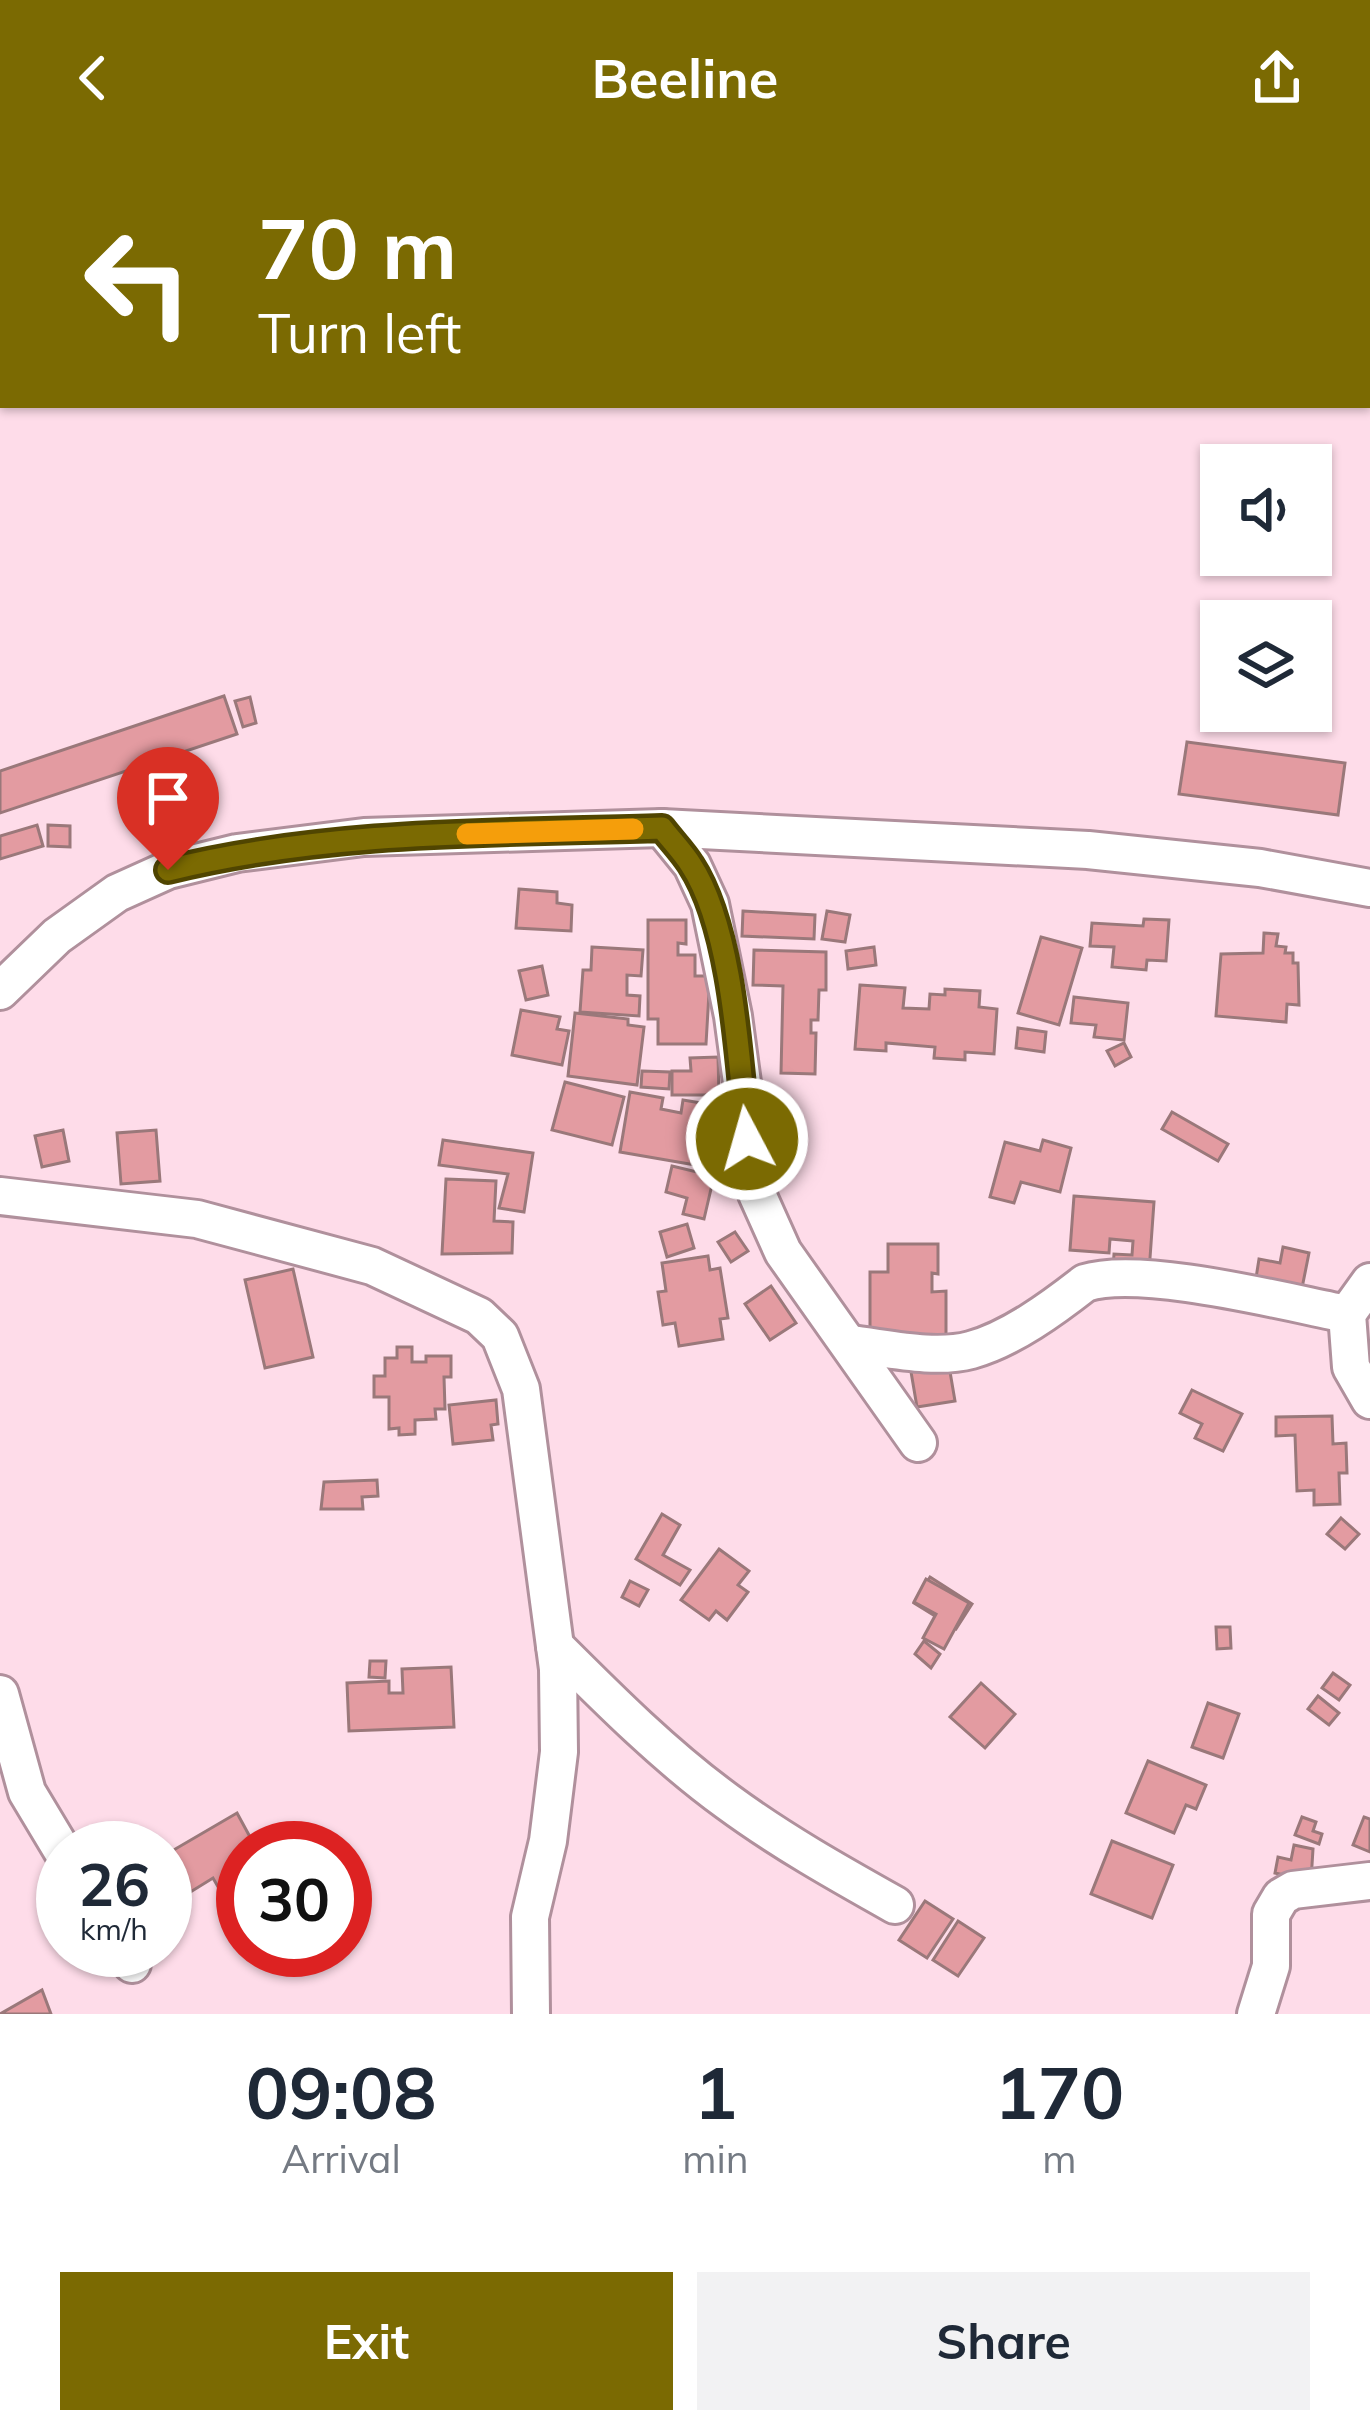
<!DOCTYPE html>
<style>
:root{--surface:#fff;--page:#f2f2f3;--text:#1f2937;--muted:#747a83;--accent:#7b6a02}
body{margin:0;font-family:Mulish,sans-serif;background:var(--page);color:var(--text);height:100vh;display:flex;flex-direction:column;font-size:45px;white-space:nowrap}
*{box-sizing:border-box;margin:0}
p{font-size:39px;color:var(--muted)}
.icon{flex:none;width:66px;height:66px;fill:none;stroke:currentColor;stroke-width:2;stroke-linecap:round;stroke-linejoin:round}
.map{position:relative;height:1858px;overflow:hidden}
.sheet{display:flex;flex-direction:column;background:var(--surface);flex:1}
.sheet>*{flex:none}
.hud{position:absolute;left:0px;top:0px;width:1371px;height:252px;box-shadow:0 3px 9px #0004;background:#7b6a02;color:#fff;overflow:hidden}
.controls{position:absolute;left:1200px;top:288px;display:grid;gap:24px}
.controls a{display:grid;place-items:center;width:132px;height:132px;border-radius:0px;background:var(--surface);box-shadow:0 3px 9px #0004;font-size:60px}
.speed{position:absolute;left:36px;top:1665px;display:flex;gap:24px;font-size:60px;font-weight:700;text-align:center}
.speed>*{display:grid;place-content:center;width:156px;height:156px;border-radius:50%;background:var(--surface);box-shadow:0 3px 9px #0004;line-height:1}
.speed small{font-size:30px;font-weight:400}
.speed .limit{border:18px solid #d22;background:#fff;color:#111}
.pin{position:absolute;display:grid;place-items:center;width:102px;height:102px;color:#fff;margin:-123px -51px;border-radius:50% 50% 50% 0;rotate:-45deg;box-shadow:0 0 12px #0007}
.pin .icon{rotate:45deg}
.me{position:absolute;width:132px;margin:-66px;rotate:354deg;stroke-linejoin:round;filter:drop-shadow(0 0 9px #0008)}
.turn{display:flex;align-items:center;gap:42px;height:252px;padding:0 60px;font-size:54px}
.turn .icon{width:156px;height:156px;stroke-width:2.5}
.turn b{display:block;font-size:84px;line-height:102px}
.eta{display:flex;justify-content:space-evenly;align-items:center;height:204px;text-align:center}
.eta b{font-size:72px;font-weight:700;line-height:84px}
.button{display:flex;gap:24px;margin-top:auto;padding:24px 60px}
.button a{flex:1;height:138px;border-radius:0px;background:var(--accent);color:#fff;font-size:48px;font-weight:700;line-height:138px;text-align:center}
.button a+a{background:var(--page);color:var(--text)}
header{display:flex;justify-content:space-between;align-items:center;height:156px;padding:0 60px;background:var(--accent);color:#fff;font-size:54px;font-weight:700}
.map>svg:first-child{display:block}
</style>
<header><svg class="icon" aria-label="back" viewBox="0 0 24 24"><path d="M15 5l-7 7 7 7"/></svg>Beeline<svg class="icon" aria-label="share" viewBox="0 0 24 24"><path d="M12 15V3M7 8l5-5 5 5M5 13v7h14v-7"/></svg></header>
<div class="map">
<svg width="1370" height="1858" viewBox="0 0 1370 1858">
<rect width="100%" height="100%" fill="#fedce9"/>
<g fill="#e39ba1" stroke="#9a787a" stroke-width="3">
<polygon points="224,540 237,578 0,657 0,615"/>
<polygon points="250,541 256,567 243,571 235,545"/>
<polygon points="1187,586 1345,607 1338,659 1179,638"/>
<polygon points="191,627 193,647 177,649 175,628"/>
<polygon points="37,669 43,690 0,703 0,680"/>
<polygon points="48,669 70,670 70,691 48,690"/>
<polygon points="519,733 557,736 557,747 572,749 571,775 516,772"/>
<polygon points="743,755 815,759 814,783 742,780"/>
<polygon points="827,755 850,759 845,786 822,783"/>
<polygon points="1144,763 1169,764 1166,805 1147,804 1146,814 1112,811 1114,791 1090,790 1092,767 1143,770"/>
<polygon points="648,764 686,764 686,788 678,787 678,799 695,799 695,820 710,820 706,888 658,888 658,863 648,863"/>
<polygon points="1264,777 1278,778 1276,790 1286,791 1285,797 1293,797 1293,807 1298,807 1299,849 1287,848 1286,866 1216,860 1221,798 1263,797"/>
<polygon points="1041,781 1082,792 1059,869 1018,857"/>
<polygon points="592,791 643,794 641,820 627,819 627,839 640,840 639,860 580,856 583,814 591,814"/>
<polygon points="874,791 876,809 848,813 846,795"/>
<polygon points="754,794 826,796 826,834 819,834 818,864 811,864 811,877 816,877 815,918 781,917 783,830 753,829"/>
<polygon points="542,810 548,839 526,844 519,815"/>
<polygon points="860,829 905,832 903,852 929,853 930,838 945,839 945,833 980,835 979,851 997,853 994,898 965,896 965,904 934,902 935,891 886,887 886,895 855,893"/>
<polygon points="1074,841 1128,847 1124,884 1094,881 1096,869 1071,867"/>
<polygon points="521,854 560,861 557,873 569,875 562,909 512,899"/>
<polygon points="575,857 628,863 628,869 644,871 637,929 568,920"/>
<polygon points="1018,872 1046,876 1044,896 1016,892"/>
<polygon points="1124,887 1131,901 1115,910 1107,895"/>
<polygon points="718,901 719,939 672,939 672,915 691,915 690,902"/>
<polygon points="642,915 670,916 669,933 641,931"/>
<polygon points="565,926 624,941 612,989 552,974"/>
<polygon points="630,936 663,942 661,953 681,957 683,944 731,952 727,973 708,970 701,1010 620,996"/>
<polygon points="1172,956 1228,988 1218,1005 1162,973"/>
<polygon points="63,974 69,1005 42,1011 35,980"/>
<polygon points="156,974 160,1025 121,1028 117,977"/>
<polygon points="443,984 533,997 524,1056 499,1052 508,1018 439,1009"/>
<polygon points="1043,984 1071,992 1060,1036 1021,1026 1014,1047 990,1041 1005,986 1040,995"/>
<polygon points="672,1010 714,1020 704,1063 683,1058 687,1042 666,1036"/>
<polygon points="446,1023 496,1025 494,1065 513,1066 512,1097 442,1098"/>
<polygon points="1074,1040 1154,1046 1149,1116 1113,1113 1114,1098 1132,1099 1133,1085 1110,1083 1109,1097 1070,1094"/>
<polygon points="687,1068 694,1092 667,1101 660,1076"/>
<polygon points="735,1076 748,1095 731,1106 718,1086"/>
<polygon points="888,1088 938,1088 938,1118 932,1117 932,1136 946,1135 946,1182 894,1183 894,1175 870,1175 870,1116 888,1116"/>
<polygon points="1283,1091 1309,1097 1302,1132 1256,1122 1259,1103 1280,1107"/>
<polygon points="708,1100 710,1114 720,1112 728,1162 720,1163 723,1183 679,1190 675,1167 663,1169 658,1136 666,1135 662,1107"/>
<polygon points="293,1113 313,1201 265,1212 245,1124"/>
<polygon points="771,1130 796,1167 770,1184 745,1148"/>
<polygon points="397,1191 412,1191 412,1206 426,1206 426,1200 451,1200 451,1221 444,1221 445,1253 435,1253 436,1263 415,1264 415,1278 399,1279 399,1272 389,1273 389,1241 374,1241 374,1220 385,1220 385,1202 397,1202"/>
<polygon points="948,1204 955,1245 917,1251 910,1210"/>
<polygon points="1192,1234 1242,1258 1223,1295 1195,1282 1202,1268 1180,1257"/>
<polygon points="496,1244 498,1268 491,1269 493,1284 453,1288 449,1249"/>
<polygon points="1332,1260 1333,1288 1346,1287 1347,1317 1339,1317 1340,1348 1314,1349 1314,1334 1297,1335 1295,1279 1276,1280 1276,1261"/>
<polygon points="377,1324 378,1340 362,1341 363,1353 321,1353 324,1326"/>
<polygon points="662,1358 680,1369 663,1399 690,1414 680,1429 636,1403"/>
<polygon points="1341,1362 1359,1378 1345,1393 1327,1378"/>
<polygon points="719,1393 749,1415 738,1429 748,1436 727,1464 716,1455 709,1464 681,1444"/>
<polygon points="930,1421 972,1448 956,1473 914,1447"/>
<polygon points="926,1423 969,1447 944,1493 923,1482 936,1458 914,1446"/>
<polygon points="630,1425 648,1434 639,1450 622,1441"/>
<polygon points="1216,1471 1230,1471 1231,1492 1217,1493"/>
<polygon points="924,1485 940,1498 931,1512 915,1498"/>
<polygon points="370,1505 386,1505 385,1522 369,1521"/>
<polygon points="451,1511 454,1571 349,1575 347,1527 389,1525 389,1537 403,1537 402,1513"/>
<polygon points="1333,1517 1350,1529 1339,1544 1322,1532"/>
<polygon points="981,1527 1015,1558 985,1592 950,1561"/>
<polygon points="1318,1540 1339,1557 1329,1569 1308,1553"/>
<polygon points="1208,1547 1239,1558 1223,1602 1192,1591"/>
<polygon points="1148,1605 1206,1629 1196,1653 1186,1649 1174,1677 1126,1657"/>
<polygon points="237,1657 256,1692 243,1692 243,1742 229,1750 213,1722 171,1748 165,1738 165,1699"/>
<polygon points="1302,1661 1316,1666 1313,1675 1322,1678 1319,1688 1295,1679"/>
<polygon points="1364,1661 1370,1663 1370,1696 1353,1689"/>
<polygon points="1112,1685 1173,1709 1152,1762 1091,1738"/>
<polygon points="1294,1689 1313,1693 1311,1725 1275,1717 1278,1701 1291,1704"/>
<polygon points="925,1745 953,1763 927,1802 899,1784"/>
<polygon points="958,1765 984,1782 958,1820 933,1804"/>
<polygon points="42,1834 51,1858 0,1858"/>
</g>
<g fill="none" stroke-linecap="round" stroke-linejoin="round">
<g stroke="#b0909c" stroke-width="42">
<g id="minor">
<polyline points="662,672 692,709 710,748 733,860 757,1038 783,1096 918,1287"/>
<polyline points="0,835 57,780 117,737 168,714 237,697 364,681 662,672 1088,694 1260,712 1370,732"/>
<polyline points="0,1040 197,1063 372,1110 479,1160 500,1180 521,1233 558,1513 559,1596 548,1685 530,1761 531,1858"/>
<polyline points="1370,1126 1347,1158 1351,1211 1370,1244"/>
<path d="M849,1188C886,1192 934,1204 971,1194C1011,1183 1053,1152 1085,1127C1141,1109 1285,1146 1347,1158"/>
<path d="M555,1490C609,1544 666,1601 728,1646C781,1685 838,1717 895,1749"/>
<polyline points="0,1538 27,1636 63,1696"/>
<polyline points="124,1794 132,1808"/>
<polyline points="1256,1858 1271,1810 1271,1758 1281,1741 1293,1734 1370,1725"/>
</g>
</g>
<use href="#minor" stroke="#fff" stroke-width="36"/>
</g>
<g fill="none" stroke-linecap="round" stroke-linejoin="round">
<g stroke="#504501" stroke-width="30">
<path id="route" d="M168,714C330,674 496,677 662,672C671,684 683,696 691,709C733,773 739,906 747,983"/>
</g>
<use href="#route" stroke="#7b6a02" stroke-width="21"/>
<polyline stroke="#f59e0b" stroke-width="21" points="467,678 633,673"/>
</g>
</svg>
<div class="controls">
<a><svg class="icon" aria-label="sound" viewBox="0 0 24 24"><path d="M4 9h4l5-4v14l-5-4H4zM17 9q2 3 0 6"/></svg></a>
<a><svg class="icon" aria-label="layers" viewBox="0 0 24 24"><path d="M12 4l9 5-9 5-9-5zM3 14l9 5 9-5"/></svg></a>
</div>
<div class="speed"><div>26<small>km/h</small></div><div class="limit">30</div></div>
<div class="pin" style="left:168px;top:714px;background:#d93025"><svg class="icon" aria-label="arrive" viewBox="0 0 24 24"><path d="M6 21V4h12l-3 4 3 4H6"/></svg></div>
<svg class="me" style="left:747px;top:983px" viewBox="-20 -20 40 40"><circle r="17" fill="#7b6a02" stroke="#fff" stroke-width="3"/><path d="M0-11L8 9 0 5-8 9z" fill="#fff"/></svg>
<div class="hud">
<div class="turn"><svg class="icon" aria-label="left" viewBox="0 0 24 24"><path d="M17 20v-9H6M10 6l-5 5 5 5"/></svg><div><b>70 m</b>Turn left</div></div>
</div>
</div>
<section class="sheet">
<div class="eta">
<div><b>09:08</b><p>Arrival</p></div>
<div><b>1</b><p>min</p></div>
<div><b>170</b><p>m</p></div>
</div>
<div class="button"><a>Exit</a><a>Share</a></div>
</section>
